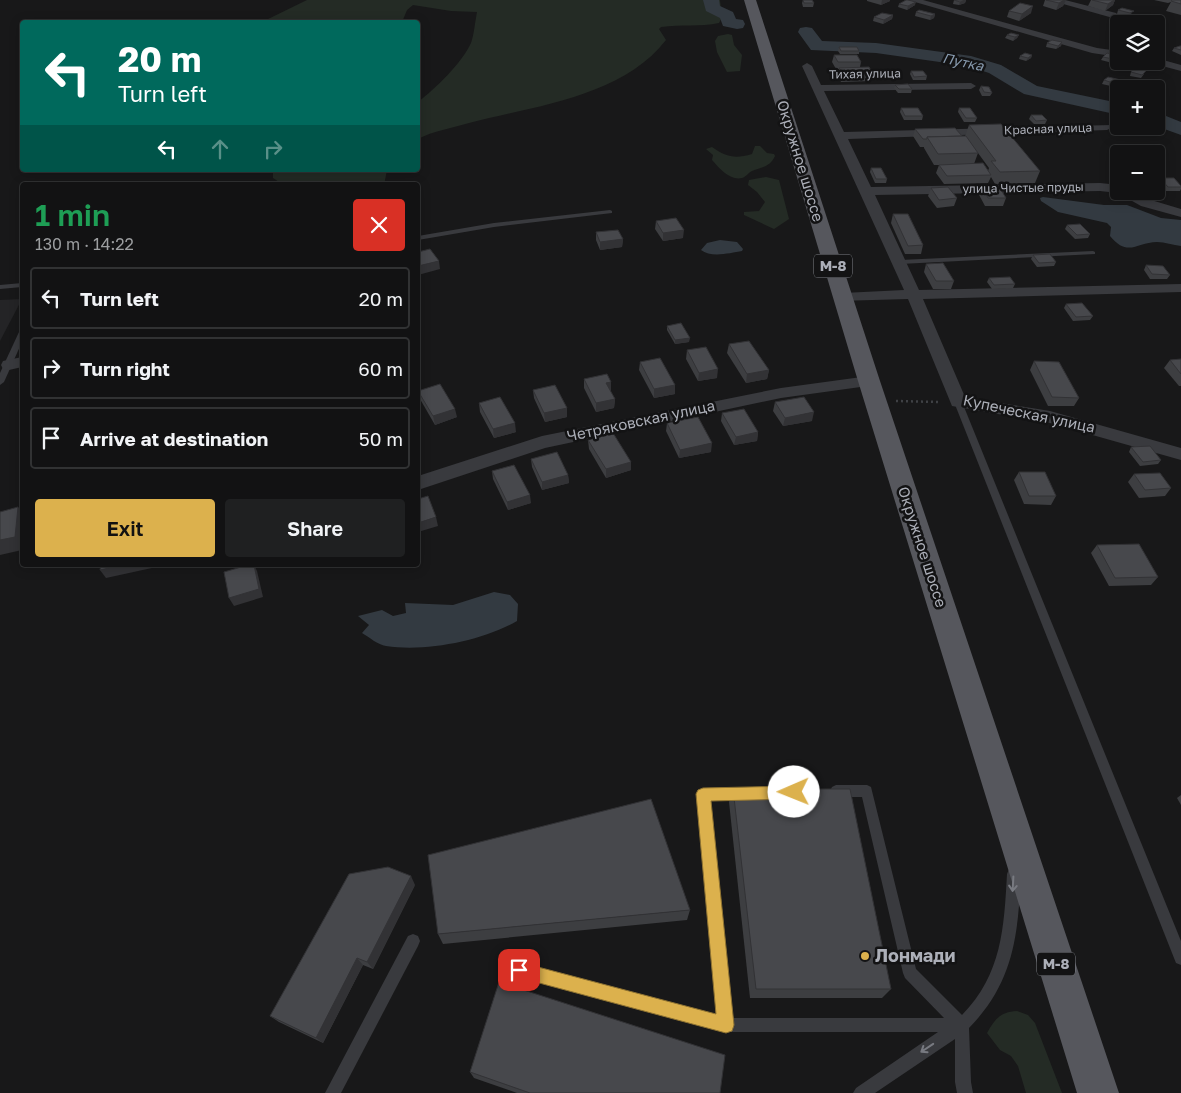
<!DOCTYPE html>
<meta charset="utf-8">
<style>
:root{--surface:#121213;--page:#1f2021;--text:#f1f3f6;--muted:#9c9ea0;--line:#313233;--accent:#dcb14d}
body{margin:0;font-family:"Golos Text",sans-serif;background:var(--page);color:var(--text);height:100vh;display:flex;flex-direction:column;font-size:19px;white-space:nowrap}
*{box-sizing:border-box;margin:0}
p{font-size:16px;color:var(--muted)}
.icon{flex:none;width:28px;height:28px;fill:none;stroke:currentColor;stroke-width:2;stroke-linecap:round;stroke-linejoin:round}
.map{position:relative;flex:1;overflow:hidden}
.drawer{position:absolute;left:20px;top:182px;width:400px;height:385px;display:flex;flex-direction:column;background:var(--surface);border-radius:5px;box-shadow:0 2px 12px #0003,0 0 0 1px var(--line)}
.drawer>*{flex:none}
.top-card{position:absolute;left:20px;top:20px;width:400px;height:152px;border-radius:5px;box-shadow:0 2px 12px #0003,0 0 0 1px var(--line);background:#00695c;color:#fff;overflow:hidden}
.controls{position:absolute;left:1110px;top:15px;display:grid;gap:10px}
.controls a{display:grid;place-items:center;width:55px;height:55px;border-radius:5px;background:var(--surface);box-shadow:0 2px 12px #0003,0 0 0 1px var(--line);font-size:25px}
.pin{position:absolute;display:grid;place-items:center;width:42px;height:42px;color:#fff;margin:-21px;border-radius:10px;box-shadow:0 2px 8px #0006}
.me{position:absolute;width:55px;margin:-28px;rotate:269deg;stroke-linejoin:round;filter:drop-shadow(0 0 4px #0008)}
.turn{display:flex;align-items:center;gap:18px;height:105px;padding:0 15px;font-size:22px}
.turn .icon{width:65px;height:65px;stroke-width:2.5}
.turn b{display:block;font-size:35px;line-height:42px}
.lanes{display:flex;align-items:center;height:48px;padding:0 15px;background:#0003;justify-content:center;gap:25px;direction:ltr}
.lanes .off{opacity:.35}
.round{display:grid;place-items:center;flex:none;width:52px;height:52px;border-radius:5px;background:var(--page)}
.overview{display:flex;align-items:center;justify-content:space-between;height:85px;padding:0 15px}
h1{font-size:30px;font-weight:600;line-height:38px;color:#1e9e55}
.action{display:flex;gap:10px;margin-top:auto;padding:10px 15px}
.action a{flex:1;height:58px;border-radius:5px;background:var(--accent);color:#111;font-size:20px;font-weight:600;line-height:58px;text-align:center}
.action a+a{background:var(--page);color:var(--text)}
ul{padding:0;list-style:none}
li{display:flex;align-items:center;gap:15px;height:62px;margin:0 10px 8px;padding:0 5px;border:2px solid var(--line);border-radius:5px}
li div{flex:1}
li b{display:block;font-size:19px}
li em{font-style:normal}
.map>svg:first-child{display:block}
</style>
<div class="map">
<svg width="1181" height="1093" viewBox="0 0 1181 1093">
<rect width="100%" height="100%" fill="#181819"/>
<polygon fill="#242426" points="22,299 0,341 0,300"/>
<g fill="#242b25">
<path d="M307,0H720L722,17L719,23C700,27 681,24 661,27L659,29L666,40C622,97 534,106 469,123C452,128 433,131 418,139V102C435,89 462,63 471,43C474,35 475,22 477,12L451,11L413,5L407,10L402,22H262Z"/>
<polygon points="728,34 732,35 734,45 742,55 740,71 727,72 717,52 715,41 718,36"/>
<path d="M755,146H760L767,153L774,154L775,156C770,167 762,167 752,171C748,173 746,177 742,178C730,181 719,168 712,160L713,155L706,149L712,147C726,157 735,159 752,154Z"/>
<polygon points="273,170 387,170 384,185 284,185 273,178"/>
<polygon points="766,177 779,180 789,219 774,229 744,215 744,212 759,211 765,202 757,192 748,185 749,180"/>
<path d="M1017,1011L1028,1015L1035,1023L1062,1093H1026L1018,1066L1011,1056L1000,1050L987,1033C995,1019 1000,1012 1017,1011Z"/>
</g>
<g fill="#333a41">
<path d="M1043,197L1104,205H1127L1161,218L1181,220V246C1173,245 1165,242 1157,242C1137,242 1128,258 1110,236L1111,227L1107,223L1058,212L1041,201L1040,198Z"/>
<path d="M720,240L737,242L743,249L742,251C730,253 711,258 701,250L707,243Z"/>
<path d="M494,592L510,595L518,604L517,621C482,641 426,652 386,646C378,645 369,637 362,633L369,625L358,616L382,610L393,616L406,613L405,603L453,605Z"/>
</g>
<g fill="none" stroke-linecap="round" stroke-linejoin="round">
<g fill="#333a41" fill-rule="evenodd">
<polygon points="703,0 719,0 720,6 733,12 736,19 743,20 745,24 743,28 737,29 723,26 720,18 706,11"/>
<polygon points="806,27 812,28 822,41 876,43 971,56 1001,65 1037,86 1119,103 1119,115 1024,94 989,73 968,66 876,53 811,50 798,32 800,28"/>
<polygon points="1156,112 1181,122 1181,135 1156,126"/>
</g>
<polyline stroke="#3f4145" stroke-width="2.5" stroke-dasharray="2 3" stroke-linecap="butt" points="896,401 939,402"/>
<g fill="#393a3e" fill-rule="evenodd">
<polygon points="610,210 612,211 612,213 494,227 418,240 418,236 494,223"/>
<polygon points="1093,251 1095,252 1095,254 900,264 896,262 900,260"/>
<polygon points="22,283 22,287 0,289 0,285"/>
<polygon points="19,332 22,332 22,342 4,382 0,385 0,373"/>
<polygon points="958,399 962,402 1181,941 1181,965 1176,963 1174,958 954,402"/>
<path d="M836,785H867L871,787L916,969L962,1015C1002,974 1004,928 1007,874L1009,869L1014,867L1019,869L1021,874C1018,935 1014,982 969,1028L971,1082L973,1093H957L955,1082V1039L875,1093H853L856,1088L938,1032H726L514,976L512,971L514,966L519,964L718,1015L697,795L699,791L703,789L744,788L748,790L750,794L748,798L744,800L710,801L733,1018H944L905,978L903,973L862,797H836L832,795L830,791L832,787Z"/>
<polygon points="413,934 418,936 420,941 418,946 341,1093 325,1093 408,936"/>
</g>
<g fill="#393a3e" fill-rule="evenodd">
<polygon points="908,0 923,0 1097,48 1119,51 1119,57 1092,53"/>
<polygon points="1049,0 1065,0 1116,13 1118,15 1113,18"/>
<polygon points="1156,58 1181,65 1181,71 1151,63 1150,61 1156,61"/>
<polygon points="807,63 812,66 821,85 971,83 976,86 971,89 824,91 844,132 1111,125 1113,127 1107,130 848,139 871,187 1100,183 1119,185 1119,191 1133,191 1151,200 1181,209 1181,217 1141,206 1118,193 1100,191 875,195 919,290 1181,284 1181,292 923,299 965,397 1050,411 1181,448 1181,460 1050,423 952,406 908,299 838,301 835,298 838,295 843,293 904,290 802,66"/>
<polygon points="22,357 22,367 9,370 3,369 1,365 3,361"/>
<polygon points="869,376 875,377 877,381 875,385 781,398 545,448 418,490 418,476 542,436 781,388"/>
</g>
<polygon fill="#56575d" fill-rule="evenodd" points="744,0 756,0 880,381 1119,1093 1077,1093 858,381"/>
</g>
<g fill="#3d3e41" fill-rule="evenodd">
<polygon points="803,0 814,3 813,7 803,7 802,3"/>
<polygon points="867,0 890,0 890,1 881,5 867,1"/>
<polygon points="954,0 966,0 965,3 959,5 953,4"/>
<polygon points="1045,0 1066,0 1063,6 1056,10 1043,6"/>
<polygon points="1091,0 1115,0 1113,5 1105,11 1088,6"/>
<polygon points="1154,0 1181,0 1181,15 1166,11 1171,2 1168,3"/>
<polygon points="899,4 915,5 907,10 898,7"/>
<polygon points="1122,8 1132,14 1129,17 1117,14 1118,10"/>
<polygon points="1009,11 1031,13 1019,21 1007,17"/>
<polygon points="916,12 935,14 934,18 930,20 915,16"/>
<polygon points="893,15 892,19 883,24 873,21 874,17"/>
<polygon points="1142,18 1157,23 1156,24 1140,24"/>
<polygon points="1007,35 1019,35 1017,38 1013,41 1005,38"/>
<polygon points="1062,42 1061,46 1056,49 1046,47 1047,43"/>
<polygon points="1181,46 1181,55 1172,51 1174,48"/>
<polygon points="839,47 859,51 859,54 840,54 838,51"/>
<polygon points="834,55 861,62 860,67 873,74 871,81 841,82 838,75 839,69 836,69 832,62"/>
<polygon points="1032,55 1031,58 1026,61 1019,59 1020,56"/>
<polygon points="1119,56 1119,61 1116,64 1101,60 1103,57"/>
<polygon points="911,71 927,76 926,80 913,80 910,74"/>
<polygon points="1131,72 1144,74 1141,78 1130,76"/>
<polygon points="1104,80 1119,84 1115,87 1102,84"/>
<polygon points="895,85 912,89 911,93 898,93 894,88"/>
<polygon points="981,86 992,93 990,96 982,96 979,90"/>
<polygon points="901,108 923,116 922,120 904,120 900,112"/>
<polygon points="959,108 977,118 975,122 964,122 958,112"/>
<polygon points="1031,115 1047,120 1045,124 1034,124 1029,119"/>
<path d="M969,125L1040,171L1035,183L995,184L991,177L988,183L944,184L936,173L939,165H934L924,148V147H920L913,136L915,129L965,136ZM978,153L989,168L988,171L974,164Z"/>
<polygon points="871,168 887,179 886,183 875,183 870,172"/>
<polygon points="1160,178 1181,186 1181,189 1180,191 1165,191 1157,182"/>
<polygon points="981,185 1006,198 1003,206 985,206 978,193"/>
<polygon points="931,188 957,198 954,206 937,208 928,196"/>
<polygon points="893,214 923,245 921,254 905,254 891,223"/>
<polygon points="656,221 683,238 663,241 655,229"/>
<polygon points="1067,225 1090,234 1088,238 1075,239 1065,229"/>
<polygon points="596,232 623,239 622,247 600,250 596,240"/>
<polygon points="1033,255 1056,262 1054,266 1037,267 1031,259"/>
<polygon points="926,264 954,281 951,289 933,289 924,272"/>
<polygon points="1146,265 1170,275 1167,279 1150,279 1144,270"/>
<polygon points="989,278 1015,284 1013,288 992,289 987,282"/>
<polygon points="1066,304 1093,316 1090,320 1073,321 1064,308"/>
<polygon points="667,326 689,342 675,344 667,330"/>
<polygon points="729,344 769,370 767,379 746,383 727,353"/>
<polygon points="687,350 717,378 698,381 686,359"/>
<polygon points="1181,359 1181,386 1179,386 1164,368 1170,360"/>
<polygon points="1034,361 1079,398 1074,406 1048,406 1030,370"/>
<polygon points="640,362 675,385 675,394 654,398 639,370"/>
<polygon points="584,379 611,390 610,391 615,399 614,408 596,412 584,388"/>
<polygon points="533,390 567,408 567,417 545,422 534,398"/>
<polygon points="418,391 457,417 435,425 420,399"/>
<polygon points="775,402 812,421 783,426 773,411"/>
<polygon points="479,403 516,432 494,438 480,412"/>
<polygon points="722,413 758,432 757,441 734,445 721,421"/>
<polygon points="667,423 711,452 679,458 666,431"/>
<polygon points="588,440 631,462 631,470 606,478 589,449"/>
<polygon points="1131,447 1161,460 1158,464 1140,466 1129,452"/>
<polygon points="531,459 568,475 569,483 542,490 532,467"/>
<polygon points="492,471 531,503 508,510 493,479"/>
<polygon points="1019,472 1056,496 1051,505 1024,504 1014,480"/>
<polygon points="1134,474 1171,488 1165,496 1139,498 1128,482"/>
<polygon points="1097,545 1158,577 1151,585 1109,586 1091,553"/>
<polygon points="733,789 891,989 882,998 750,998 729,802"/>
<polygon points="1181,795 1181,805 1177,798"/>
<polygon points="415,885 373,969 363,965 323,1043 279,1022 270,1016"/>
<polygon points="690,910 687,920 443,944 438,934"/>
<polygon points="470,1072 720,1093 517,1093 474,1078"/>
</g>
<g fill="#323235">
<polygon points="882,0 890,0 890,1 881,5"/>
<polygon points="966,0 965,3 959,5 960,2"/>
<polygon points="1064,0 1066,0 1063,6 1056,10 1059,3"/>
<polygon points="1114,0 1115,0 1113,5 1105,11 1108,4"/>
<polygon points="916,2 915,5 907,10 908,6"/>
<polygon points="1033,6 1031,13 1019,21 1022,14"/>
<polygon points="935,14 934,18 930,20 931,16"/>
<polygon points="893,15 892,19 883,24 884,20"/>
<polygon points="1019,35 1017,38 1013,41 1015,37"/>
<polygon points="1062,42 1061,46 1056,49 1058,46"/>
<polygon points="1032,55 1031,58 1026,61 1028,58"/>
<polygon points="684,230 683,238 663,241 663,233"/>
<polygon points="623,239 622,247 600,250 600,242"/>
<polygon points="439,261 440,269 418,275 418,266"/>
<polygon points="690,338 689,342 675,344 675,340"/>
<polygon points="718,369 717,378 698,381 699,373"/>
<polygon points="769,370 767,379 746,383 747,374"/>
<polygon points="611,382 611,390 606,391 606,383"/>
<polygon points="675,385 675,394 654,398 654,389"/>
<polygon points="615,399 614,408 596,412 596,403"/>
<polygon points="567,408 567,417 545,422 544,413"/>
<polygon points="455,409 457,417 435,425 433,416"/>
<polygon points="814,412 812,421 783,426 785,418"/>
<polygon points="515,423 516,432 494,438 493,429"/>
<polygon points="758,432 757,441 734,445 736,437"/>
<polygon points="712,443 711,452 679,458 680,450"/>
<polygon points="631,462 631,470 606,478 606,469"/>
<polygon points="568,475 569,483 542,490 542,482"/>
<polygon points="530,495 531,503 508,510 507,502"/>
<polygon points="18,507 22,513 22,550 0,555 0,540"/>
<polygon points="436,517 438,526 418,532 418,523"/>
<polygon points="123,565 161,565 161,566 106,578 100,570"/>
<polygon points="254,565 257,571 263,597 234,606 229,598"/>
<polygon points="411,876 415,885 373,969 367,962"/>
<polygon points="357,958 363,965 323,1043 316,1038"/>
</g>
<g fill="#47484c" stroke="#323235">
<polygon points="803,0 812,0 814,3 804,3"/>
<polygon points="906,0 908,0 916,2 908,6 899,4"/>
<polygon points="954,0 965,0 960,2"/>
<polygon points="1046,0 1064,0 1059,3"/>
<polygon points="1092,0 1114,0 1108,4"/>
<polygon points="1172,0 1181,0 1181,4 1171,1"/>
<polygon points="1020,3 1033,6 1022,14 1009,11"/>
<polygon points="1122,8 1134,11 1130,13 1118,10"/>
<polygon points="919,10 935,14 931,16 916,12"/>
<polygon points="882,13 893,15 884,20 874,17"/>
<polygon points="1142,18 1157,23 1155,24 1152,24 1141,21"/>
<polygon points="1011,33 1019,35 1015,37 1007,35"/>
<polygon points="1052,40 1062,42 1058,46 1047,43"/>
<polygon points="1180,46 1181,46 1181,50 1174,48"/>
<polygon points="839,47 857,47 859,51 841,51"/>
<polygon points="1025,53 1032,55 1028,58 1020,56"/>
<polygon points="1107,53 1119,56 1119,60 1118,60 1103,57"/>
<polygon points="834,55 857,55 861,62 838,62"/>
<polygon points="869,67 873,74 843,74 839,68"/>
<polygon points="1135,68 1146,71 1142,75 1131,72"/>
<polygon points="911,71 923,71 927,76 914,77"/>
<polygon points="1108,77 1121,80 1116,84 1104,80"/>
<polygon points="908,84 912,89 899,89 895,85"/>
<polygon points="981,86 989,87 992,93 984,92"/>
<polygon points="901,108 918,108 923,116 905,116"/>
<polygon points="959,108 970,108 977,118 966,118"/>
<polygon points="1031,115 1042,115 1047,120 1036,121"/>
<polygon points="1001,124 1040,171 1000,172 991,161 996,161 969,125"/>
<polygon points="955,128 962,136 927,137 927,139 923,139 915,129"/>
<polygon points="966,136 978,153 938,154 927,137"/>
<polygon points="983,163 991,175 947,176 939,165"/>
<polygon points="871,168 881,168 887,179 876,179"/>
<polygon points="1160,178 1174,178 1181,186 1181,187 1168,187"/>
<polygon points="981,185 998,185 1006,198 988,198"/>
<polygon points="948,187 957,198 939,200 931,188"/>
<polygon points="893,214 908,214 923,245 908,246"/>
<polygon points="676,218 684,230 663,233 656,221"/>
<polygon points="1080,224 1090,234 1077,235 1067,225"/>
<polygon points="618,230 623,239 600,242 596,232"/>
<polygon points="430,249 439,261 418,266 418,252"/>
<polygon points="1050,254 1056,262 1039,263 1033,255"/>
<polygon points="943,263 954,281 936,281 926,264"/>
<polygon points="1146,265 1163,266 1170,275 1152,274"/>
<polygon points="1010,277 1015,284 994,285 989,278"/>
<polygon points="1082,303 1093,316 1076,317 1066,304"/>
<polygon points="681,323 690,338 675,340 667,326"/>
<polygon points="749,341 769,370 747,374 729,344"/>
<polygon points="706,347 718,369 699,373 687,350"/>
<polygon points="660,358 675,385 654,389 640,362"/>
<polygon points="1181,359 1181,374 1170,360"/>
<polygon points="1034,361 1059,362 1079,398 1052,397"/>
<polygon points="607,374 611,382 606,383 615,399 596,403 584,379"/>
<polygon points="440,384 455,409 433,416 418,391"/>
<polygon points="555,385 567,408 544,413 533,390"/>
<polygon points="500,397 515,423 493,429 479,403"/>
<polygon points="804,397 814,412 785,418 775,402"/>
<polygon points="744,409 758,432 736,437 722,413"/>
<polygon points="698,417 712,443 680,450 667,423"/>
<polygon points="613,433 631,462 606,469 588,440"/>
<polygon points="1150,446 1161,460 1143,462 1131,447"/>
<polygon points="557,452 568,475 542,482 531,459"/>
<polygon points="514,465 530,495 507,502 492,471"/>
<polygon points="1019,472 1045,472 1056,496 1029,496"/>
<polygon points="1160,473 1171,488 1145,490 1134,474"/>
<polygon points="428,496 436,517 418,523 418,499"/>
<polygon points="18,507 15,537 0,540 0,512"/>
<polygon points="1139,544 1158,577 1115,578 1097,545"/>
<polygon points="101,565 123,565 100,570"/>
<polygon points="248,565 254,565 259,589 229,598 224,572"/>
<polygon points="733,789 850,789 891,989 756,989"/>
<polygon points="651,799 690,910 438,934 428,855"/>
<polygon points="388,867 411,876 367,962 357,958 316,1038 270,1016 349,874"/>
<polygon points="499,982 725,1055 720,1093 530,1093 470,1072"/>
</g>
<defs><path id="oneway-shaft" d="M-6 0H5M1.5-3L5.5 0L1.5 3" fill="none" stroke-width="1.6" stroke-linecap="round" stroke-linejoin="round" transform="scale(1.25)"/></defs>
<g stroke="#787a81">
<use href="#oneway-shaft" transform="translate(1013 884) rotate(93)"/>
<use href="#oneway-shaft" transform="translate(927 1048) rotate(146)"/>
</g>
<polygon fill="#dcb14d" stroke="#8f7332" points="794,786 799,788 801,792 799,797 794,799 711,801 734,1025 732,1031 726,1033 513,976 511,970 513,965 519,962 716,1014 696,794 698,790 703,788"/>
<circle fill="#dcb14d" stroke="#131314" stroke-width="2" cx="865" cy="956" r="5"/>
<g text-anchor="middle" stroke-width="5" stroke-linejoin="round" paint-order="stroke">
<g font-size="12" fill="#acafb8" stroke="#131314">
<text transform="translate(865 74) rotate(-1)" y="4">Тихая улица</text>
<text transform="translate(1048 129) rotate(-2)" y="4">Красная улица</text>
<text transform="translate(1023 188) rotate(-1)" y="4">улица Чистые пруды</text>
</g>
<g font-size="14" font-style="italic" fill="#879aae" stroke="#131314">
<text transform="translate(963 62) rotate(12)" y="5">Путка</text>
</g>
<g fill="#131314" stroke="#7e8087" stroke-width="1">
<rect x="814" y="254.5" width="38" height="23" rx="4"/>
<rect x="1037" y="952.5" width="38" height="23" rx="4"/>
</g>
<g font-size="14" font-weight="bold" fill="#acafb8">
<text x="833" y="271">М-8</text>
<text x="1056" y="969">М-8</text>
</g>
<g font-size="15" fill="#acafb8" stroke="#131314">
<text transform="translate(800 161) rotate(73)" y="5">Окружное шоссе</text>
<text transform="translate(1029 414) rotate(12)" y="5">Купеческая улица</text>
<text transform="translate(641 421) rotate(-12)" y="5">Четряковская улица</text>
<text transform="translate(922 547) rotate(72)" y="5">Окружное шоссе</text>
</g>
<g font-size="18" font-weight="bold" fill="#acafb8" stroke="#131314" text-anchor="start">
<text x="875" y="962">Лонмади</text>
</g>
</g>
</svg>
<div class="controls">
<a><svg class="icon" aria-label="layers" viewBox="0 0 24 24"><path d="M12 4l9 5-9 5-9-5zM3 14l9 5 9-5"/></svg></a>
<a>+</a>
<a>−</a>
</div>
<div class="pin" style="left:519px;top:970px;background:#d93025"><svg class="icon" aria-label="arrive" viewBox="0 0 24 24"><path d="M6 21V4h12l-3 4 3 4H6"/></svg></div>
<svg class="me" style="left:794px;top:792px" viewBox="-20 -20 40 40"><circle r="19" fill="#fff"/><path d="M0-13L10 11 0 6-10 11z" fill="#dcb14d"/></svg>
<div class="top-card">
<div class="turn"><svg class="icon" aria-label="left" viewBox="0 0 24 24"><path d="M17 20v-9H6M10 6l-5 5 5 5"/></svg><div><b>20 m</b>Turn left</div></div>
<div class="lanes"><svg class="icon" aria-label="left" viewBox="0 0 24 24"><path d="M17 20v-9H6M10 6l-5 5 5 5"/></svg><svg class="icon off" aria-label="ahead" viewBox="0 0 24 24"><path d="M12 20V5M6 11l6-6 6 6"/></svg><svg class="icon off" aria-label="right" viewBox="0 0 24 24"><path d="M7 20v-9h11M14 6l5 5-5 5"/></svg></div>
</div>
<section class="drawer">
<div class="overview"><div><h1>1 min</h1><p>130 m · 14:22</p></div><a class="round" style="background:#d93025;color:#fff"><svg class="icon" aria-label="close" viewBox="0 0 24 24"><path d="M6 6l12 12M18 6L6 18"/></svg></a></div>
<ul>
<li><svg class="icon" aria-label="left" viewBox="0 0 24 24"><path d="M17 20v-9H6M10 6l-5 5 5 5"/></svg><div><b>Turn left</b></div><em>20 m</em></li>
<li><svg class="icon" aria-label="right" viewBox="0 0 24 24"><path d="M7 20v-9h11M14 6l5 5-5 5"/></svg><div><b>Turn right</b></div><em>60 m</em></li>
<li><svg class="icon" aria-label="arrive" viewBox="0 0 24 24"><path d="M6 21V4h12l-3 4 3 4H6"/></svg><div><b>Arrive at destination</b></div><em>50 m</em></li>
</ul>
<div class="action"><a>Exit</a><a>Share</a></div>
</section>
</div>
